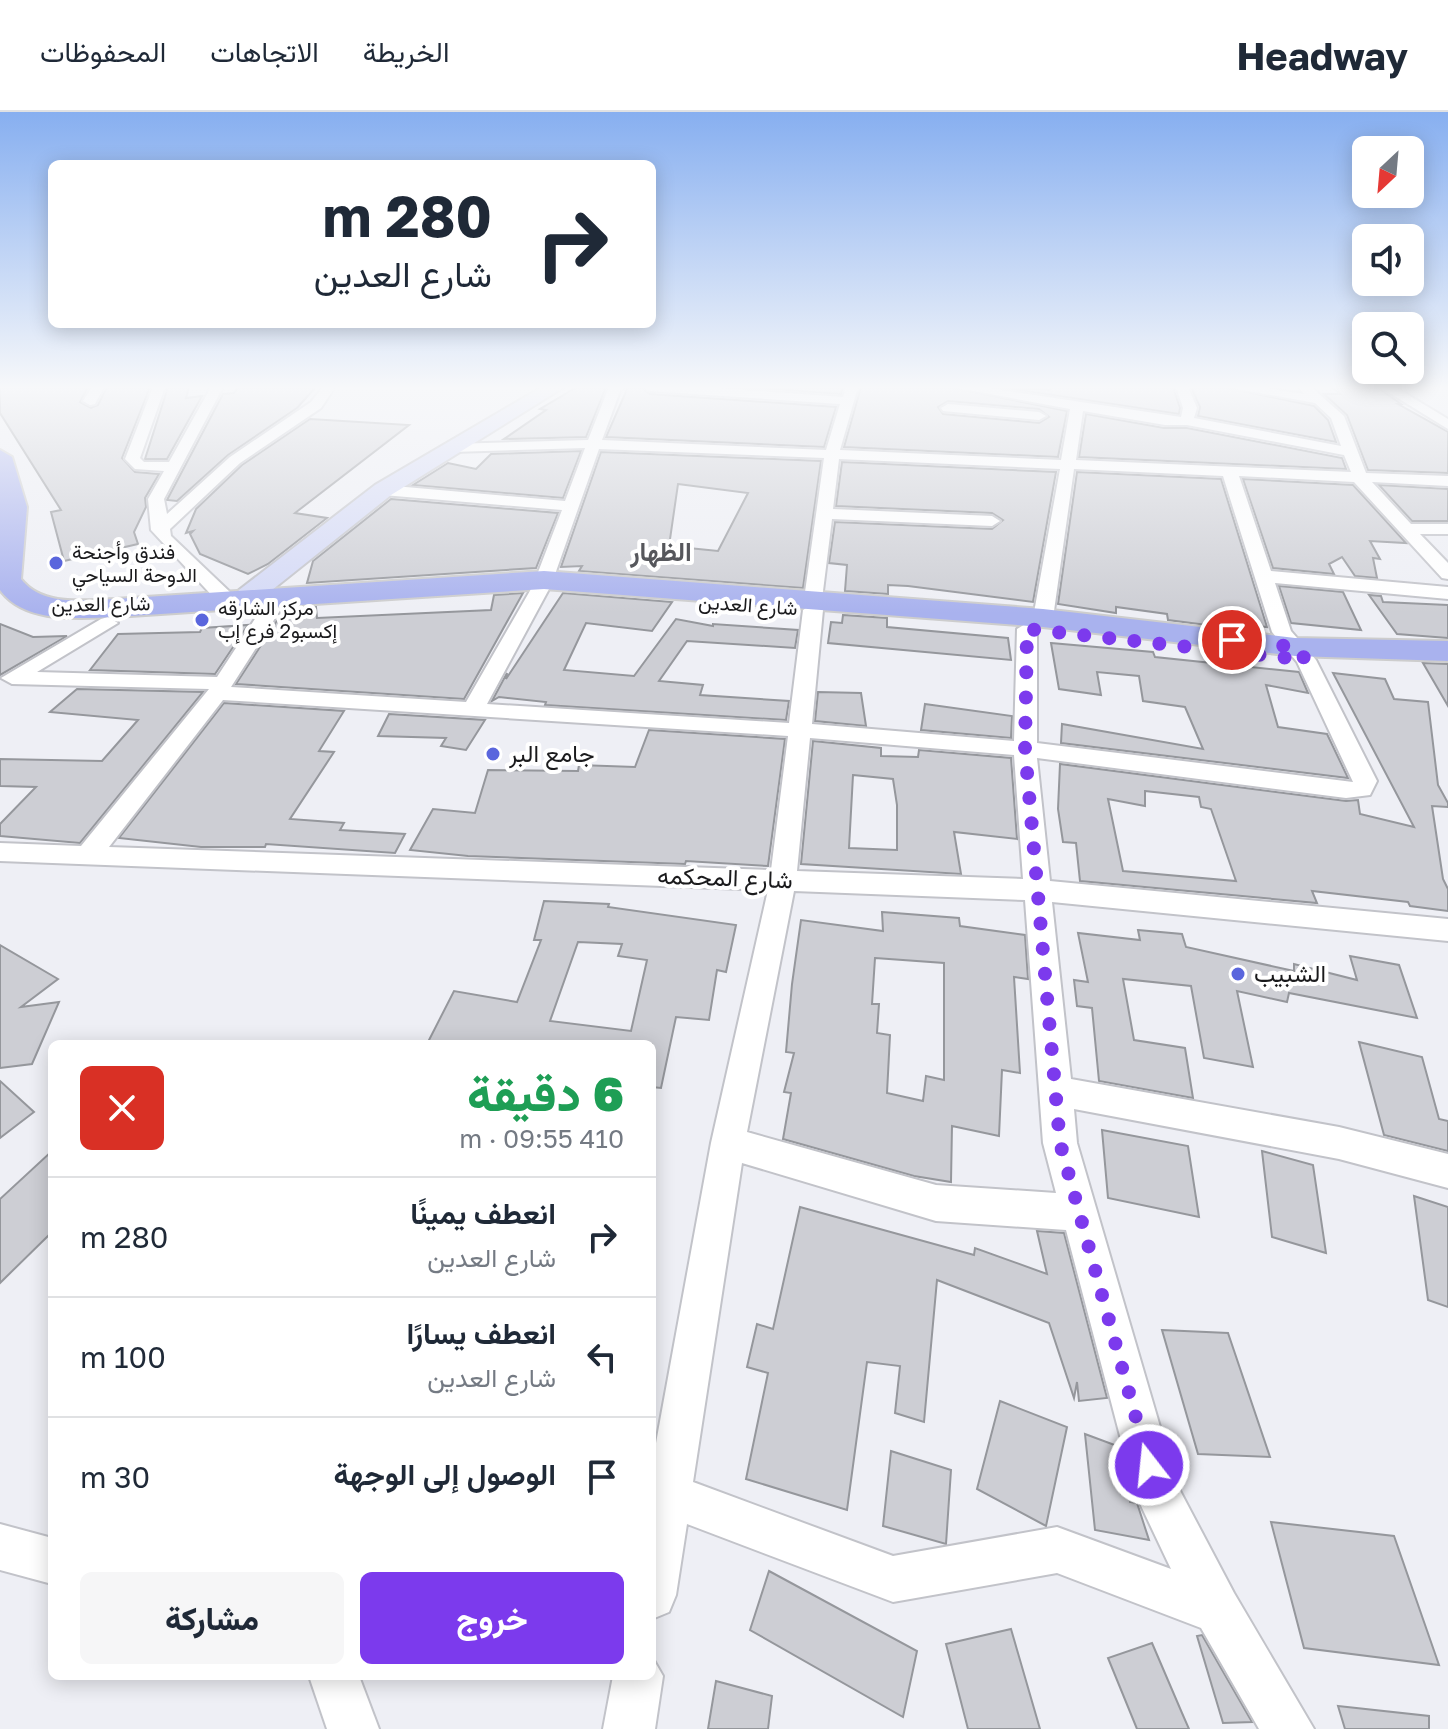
<!DOCTYPE html>
<html lang="ar">
<meta charset="utf-8">
<style>
:root{--surface:#fff;--page:#f6f6f7;--text:#1f2937;--muted:#747a83;--line:#e0e1e3;--accent:#7c3aed}
body{margin:0;font-family:"Golos Text",Vazirmatn,sans-serif;background:var(--page);color:var(--text);direction:rtl;height:100vh;display:flex;flex-direction:column;font-size:30px;white-space:nowrap}
*{box-sizing:border-box;margin:0}
p{font-size:26px;color:var(--muted)}
.icon{flex:none;width:44px;height:44px;fill:none;stroke:currentColor;stroke-width:2;stroke-linecap:round;stroke-linejoin:round}
.map{position:relative;flex:1;overflow:hidden;direction:ltr}
.drawer{position:absolute;left:48px;top:928px;width:608px;height:640px;display:flex;flex-direction:column;background:var(--surface);border-radius:12px;box-shadow:0 4px 20px #0003;direction:rtl}
.drawer>*{flex:none}
.hud{position:absolute;left:48px;top:48px;width:608px;height:168px;border-radius:12px;box-shadow:0 4px 20px #0003;direction:rtl;background:#fff;color:var(--text);overflow:hidden}
.needle{width:52px;rotate:206deg}
.controls{position:absolute;left:1352px;top:24px;display:grid;gap:16px}
.controls a{display:grid;place-items:center;width:72px;height:72px;border-radius:12px;background:var(--surface);box-shadow:0 4px 20px #0003;font-size:40px}
.pin{position:absolute;display:grid;place-items:center;width:68px;height:68px;color:#fff;margin:-34px;border:4px solid #fff;border-radius:50%;box-shadow:0 2px 8px #0007}
.me{position:absolute;width:88px;margin:-44px;rotate:344deg;stroke-linejoin:round;filter:drop-shadow(0 0 6px #0008)}
.turn{display:flex;align-items:center;gap:28px;height:168px;padding:0 32px;font-size:36px}
.turn .icon{width:104px;height:104px;stroke-width:2.5}
.turn b{display:block;font-size:56px;line-height:68px}
.round{display:grid;place-items:center;flex:none;width:84px;height:84px;border-radius:12px;background:var(--page)}
.overview{display:flex;align-items:center;justify-content:space-between;height:136px;padding:0 32px}
h1{font-size:48px;font-weight:800;line-height:60px;color:#1e9e55}
.primary-button{display:flex;gap:16px;margin-top:auto;padding:16px 32px}
.primary-button a{flex:1;height:92px;border-radius:12px;background:var(--accent);color:#fff;font-size:32px;font-weight:800;line-height:92px;text-align:center}
.primary-button a+a{background:var(--page);color:var(--text)}
ul{padding:0;list-style:none}
li{display:flex;align-items:center;gap:24px;height:120px;padding:0 32px;border-top:2px solid var(--line)}
li div{flex:1}
li b{display:block;font-size:30px}
li em{font-style:normal}
header{display:flex;align-items:center;gap:48px;box-sizing:border-box;height:112px;padding:0 40px;background:var(--surface);border-bottom:2px solid var(--line)}
header strong{font-size:38px}
nav{display:flex;gap:44px;margin-inline-start:auto;font-size:28px}
.map>svg:first-child{display:block}
</style>
<header>
<strong>Headway</strong>
<nav><a>الخريطة</a><a>الاتجاهات</a><a>المحفوظات</a></nav>
</header>
<div class="map">
<svg width="1448" height="1617" viewBox="0 0 1448 1617">
<rect width="100%" height="100%" fill="#eeeff5"/>
<g fill="#cdced4" stroke="#95979c" stroke-width="2" fill-rule="evenodd">
<polygon points="0,275 88,275 80,290 91,296 98,293 107,275 150,275 122,346 135,360 159,362 145,386 146,395 134,420 138,432 64,449 51,400 61,398 0,301"/>
<polygon points="168,275 189,275 186,286 202,284 167,347 145,347"/>
<polygon points="238,275 316,275 297,296 228,343 177,389 167,388 223,282 234,281"/>
<polygon points="577,275 606,275 586,325 504,327 546,298 540,297"/>
<polygon points="628,275 641,275 650,282 836,295 824,335 606,325"/>
<polygon points="743,275 843,275 841,282"/>
<path d="M861,275H949L1067,299L1058,345L844,335ZM948,289L1039,297L1049,305L1039,311L943,302L938,295Z"/>
<polygon points="1000,275 1050,278 1051,275 1173,275 1180,296 1179,302"/>
<polygon points="1191,275 1224,275 1314,294 1328,308 1336,330 1198,304 1200,295"/>
<polygon points="1332,275 1377,275 1401,292 1398,292 1448,320 1448,361 1368,358 1347,303 1324,282 1340,282"/>
<polygon points="1086,302 1164,316 1187,316 1342,346 1346,357 1079,345"/>
<polygon points="310,307 409,313 295,401 327,406 268,452 248,462 200,442 190,422 193,419 186,421 196,397 242,353"/>
<polygon points="581,339 563,386 413,373 448,351 476,357 491,342"/>
<path d="M601,340L821,349L803,476L579,459L582,454L561,455ZM678,372L748,381L718,439L669,434Z"/>
<polygon points="842,350 1056,360 1033,490 908,474 888,473 888,482 845,479 847,453 829,451 835,410 992,417 1003,408 992,401 836,394"/>
<polygon points="1077,360 1221,367 1267,515 1214,510 1215,514 1168,508 1167,502 1116,495 1116,501 1058,492"/>
<polygon points="1243,367 1353,373 1406,431 1370,429 1380,447 1373,446 1377,466 1355,464 1342,445 1329,452 1334,462 1273,456"/>
<polygon points="1379,373 1448,377 1448,409 1412,409"/>
<polygon points="391,387 558,401 536,456 307,471 313,449"/>
<polygon points="1279,474 1343,480 1361,518 1291,511"/>
<polygon points="523,481 464,587 236,572 278,507 299,505 301,496 316,495 317,506 491,498 494,483"/>
<polygon points="563,481 672,490 652,519 586,511 564,558 634,564 676,507 713,514 713,512 798,518 795,536 687,529 659,569 703,573 700,583 789,589 786,608 545,593 546,590 499,585 492,589 507,561 506,567"/>
<polygon points="1369,483 1381,484 1383,490 1448,493 1448,526 1397,522"/>
<polygon points="843,503 887,506 887,515 1008,526 1011,548 828,531 831,510 842,511"/>
<polygon points="0,512 33,525 67,524 0,563"/>
<polygon points="248,513 215,562 90,558 118,522 200,520 202,516"/>
<polygon points="1051,531 1153,540 1155,545 1299,560 1308,581 1266,573 1278,615 1327,622 1348,666 1061,631 1062,612 1203,637 1185,595 1143,589 1139,564 1097,560 1101,583 1059,577"/>
<polygon points="1423,551 1448,552 1448,594"/>
<path d="M1333,561L1385,567L1394,587L1428,590L1438,673L1448,691V695L1432,694L1443,767L1448,777V799L1410,794L1408,790L1312,779L1317,791L1080,769L1076,731L1063,730L1058,697L1060,652L1346,689L1358,688L1360,702L1414,715ZM1145,679L1199,685L1201,695L1211,697L1236,769L1123,759L1108,687L1145,694Z"/>
<polygon points="77,577 203,580 80,731 0,724 0,712 36,675 0,674 0,647 102,649 138,608 50,600"/>
<polygon points="818,580 861,581 866,614 815,609"/>
<polygon points="224,591 344,599 319,639 334,640 290,707 344,711 340,718 405,722 395,741 266,732 265,735 201,735 119,726"/>
<polygon points="925,592 1012,604 1011,626 921,618"/>
<polygon points="389,602 485,608 466,638 441,634 446,626 378,624"/>
<polygon points="649,618 785,627 768,754 686,749 685,752 468,744 410,738 433,697 475,701 488,658 578,659 579,653 635,655"/>
<path d="M813,629L881,636V644L918,645L919,638L1011,646L1017,727L954,720L961,762L801,752ZM853,663L893,667L897,693V738L849,736Z"/>
<path d="M544,789L609,792L608,795L736,813L726,860L717,858L709,908L676,905L661,976L652,975V932H427L454,879L517,890L541,828H534ZM578,830L622,832L618,844L647,848L631,919L550,909Z"/>
<path d="M882,800L959,806L960,814L1025,823L1028,867L1014,865L1020,961L1002,958L999,1024L952,1014L951,1070L914,1064L783,1027L791,981L784,980L794,941L786,940L792,872L801,808L883,819ZM875,846L944,851V968L926,964L923,989L887,981L890,923L877,921L879,892H872Z"/>
<polygon points="1138,818 1182,822 1186,835 1294,859 1294,852 1357,868 1350,844 1399,853 1417,906 1289,881 1287,890 1237,879 1253,955 1204,946 1191,874 1123,867 1134,928 1185,936 1193,986 1099,969 1092,896 1077,894 1074,868 1088,870 1078,821 1140,828"/>
<polygon points="0,833 58,867 21,895 59,890 32,952 0,956"/>
<polygon points="1359,930 1422,945 1439,1007 1448,1009 1448,1039 1384,1023"/>
<polygon points="0,969 34,1000 0,1026"/>
<polygon points="1102,1018 1188,1034 1199,1105 1108,1086"/>
<polygon points="52,1039 52,1120 0,1171 0,1087"/>
<polygon points="1262,1039 1313,1053 1326,1141 1272,1125"/>
<polygon points="1414,1084 1448,1095 1448,1195 1428,1188"/>
<polygon points="800,1095 974,1143 975,1136 1047,1162 1037,1119 1064,1121 1107,1286 1079,1289 1077,1270 1074,1286 1049,1211 937,1168 924,1310 895,1301 900,1254 867,1250 847,1398 746,1367 768,1261 747,1255 757,1212 773,1217"/>
<polygon points="1162,1218 1228,1221 1270,1345 1198,1342"/>
<polygon points="1000,1289 1067,1315 1046,1414 977,1377"/>
<polygon points="1085,1322 1120,1335 1130,1375 1130,1390 1137,1391 1149,1428 1095,1418"/>
<polygon points="891,1339 951,1358 946,1432 883,1414"/>
<polygon points="1271,1410 1394,1424 1439,1553 1304,1536"/>
<polygon points="769,1459 917,1539 903,1605 750,1518"/>
<polygon points="1011,1517 1040,1617 968,1617 946,1532"/>
<polygon points="1202,1523 1252,1610 1223,1611 1197,1524"/>
<polygon points="1152,1531 1182,1601 1189,1617 1137,1617 1108,1546"/>
<polygon points="716,1569 772,1584 768,1617 708,1617"/>
<polygon points="1338,1594 1429,1604 1429,1617 1345,1617"/>
</g>
<g fill="none" stroke-linecap="round" stroke-linejoin="round">
<g stroke="#c2c3c9" stroke-width="4">
<g id="street">
<polygon points="92,275 104,275 95,292 90,293 83,289"/>
<polygon points="153,275 165,275 140,346 144,350 169,350 211,275 223,275 164,387 167,402 230,345 311,290 323,275 335,275 321,296 240,351 170,417 171,424 232,482 232,490 218,490 151,418 148,387 164,359 135,357 125,347"/>
<path d="M609,275H625L620,279L602,328L826,338L840,292L650,279L644,275H702L843,285L846,275H858L840,338L1061,348L1070,297L952,275H981L1181,305L1183,296L1176,275H1188L1197,296L1194,306L1341,334L1331,306L1315,291L1227,275H1258L1304,282L1298,275H1311L1344,304L1366,361L1448,364V374L1372,370L1411,412H1448V422H1420L1448,451V467L1442,466L1354,370L1239,364L1271,459L1448,475V487L1275,471L1291,519L1316,548L1377,669L1370,683L1346,686L1037,646L1050,769L1448,807V829L1052,790L1071,967L1339,1015L1448,1042V1076L1339,1047L1074,997L1077,1031L1177,1373L1234,1481L1314,1617H1259L1201,1516L1057,1461L893,1490L687,1412L676,1483L669,1500L652,1507V1353L711,1031L768,778L0,749V731L81,734L209,577L12,572L1,566L101,507L108,505L118,511L37,560L217,565L264,493L271,491L281,497L231,575L466,590L531,477L538,472L535,468L562,398L383,383L375,378L383,373L565,389L585,336L452,340L445,336L452,332L588,328ZM1083,299L1165,313H1187L1344,343L1351,360L1076,348ZM599,337L824,346L804,487L812,492L803,498L789,611L487,592L549,477L546,473L553,468ZM839,347L1060,357L1033,506L1043,512L1053,506L1074,357L1223,364L1272,520L1297,550L1353,670L1037,631V517L1027,511L1017,517L1014,629L812,612L823,498L814,492L822,487L832,407L992,414L1000,409L992,404L833,397ZM223,588L788,624L771,758L109,735ZM810,626L1014,643L1023,767L797,759ZM794,779L1025,788L1043,1031L1056,1081L936,1073L747,1020ZM742,1051L936,1109L1066,1118L1135,1381L1171,1457L1057,1415L893,1444L693,1370Z"/>
<polygon points="1380,275 1395,275 1448,307 1448,317"/>
<polygon points="948,292 1039,300 1046,304 1039,308 943,299 941,296"/>
<polygon points="0,1412 52,1426 52,1472 0,1458"/>
<polygon points="652,1545 663,1564 655,1617 603,1617 613,1564 652,1564"/>
<polygon points="309,1564 359,1564 379,1617 327,1617"/>
</g>
</g>
<g stroke="#c2c3c9" stroke-width="4">
<polygon id="secondary" points="542,275 564,275 391,383 257,490 239,490 235,484 239,478 375,373"/>
</g>
<g stroke="#cdcdcd" stroke-width="4">
<path id="primary" d="M0,338L12,345L27,395L21,467C43,495 84,488 115,487L544,459L1043,497L1295,526L1448,529V549L1295,544L1043,515L544,477L115,505C78,506 25,512 0,478Z"/>
</g>
<use href="#street" fill="#fff" fill-rule="evenodd"/>
<use href="#secondary" fill="#d4d9f6" fill-rule="evenodd"/>
<use href="#primary" fill="#a9b2ee" fill-rule="evenodd"/>
</g>
<linearGradient id="sky" x2="0" y2="1"><stop stop-color="#87aff0"/><stop offset="0.55" stop-color="#f7f8fa"/><stop offset="1" stop-color="#f7f8fa" stop-opacity="0"/></linearGradient>
<rect width="1448" height="501" fill="url(#sky)"/>
<g fill="none" stroke-linecap="round" stroke-linejoin="round">
<polyline stroke="#7c3aed" stroke-width="14" stroke-dasharray="0 25.2" points="1149,1353 1060,1031 1025,637 1027,517 1306,548 1295,535 1232,528"/>
</g>
<g fill="#5a66dd" stroke="#fff" stroke-width="3">
<circle cx="56" cy="451" r="8"/>
<circle cx="202" cy="508" r="8"/>
<circle cx="493" cy="642" r="8"/>
<circle cx="1238" cy="862" r="8"/>
</g>
<g text-anchor="middle" stroke-width="8" stroke-linejoin="round" paint-order="stroke">
<g font-size="20" fill="#1a1a1c" stroke="#fff" text-anchor="start">
<text x="72" y="447">فندق وأجنحة<tspan x="72" dy="23">الدوحة السياحي</tspan></text>
<text x="218" y="503">مركز الشارقه<tspan x="218" dy="23">إكسبو2 فرع إب</tspan></text>
</g>
<g font-size="20" fill="#1a1a1c" stroke="#fff">
<text transform="translate(101 492) rotate(-1)" y="7">شارع العدين</text>
<text transform="translate(748 493) rotate(4)" y="7">شارع العدين</text>
</g>
<g font-size="24" fill="#1a1a1c" stroke="#fff" text-anchor="start">
<text x="509" y="650">جامع البر</text>
<text x="1254" y="870">الشبيب</text>
</g>
<g font-size="24" fill="#1a1a1c" stroke="#fff">
<text transform="translate(725 766) rotate(2)" y="8">شارع المحكمه</text>
</g>
<g font-size="26" font-weight="bold" fill="#56575c" stroke="#fff">
<text x="661" y="449">الظهار</text>
</g>
</g>
</svg>
<div class="controls">
<a><svg class="needle" viewBox="-14 -14 28 28"><path d="M0-13l5 13h-10z" fill="#e53935"/><path d="M0 13l5-13h-10z" fill="#747a83"/></svg></a>
<a><svg class="icon" aria-label="sound" viewBox="0 0 24 24"><path d="M4 9h4l5-4v14l-5-4H4zM17 9q2 3 0 6"/></svg></a>
<a><svg class="icon" aria-label="search" viewBox="0 0 24 24"><circle cx="10" cy="10" r="6"/><path d="M15 15l6 6"/></svg></a>
</div>
<div class="pin" style="left:1232px;top:528px;background:#d93025"><svg class="icon" aria-label="arrive" viewBox="0 0 24 24"><path d="M6 21V4h12l-3 4 3 4H6"/></svg></div>
<svg class="me" style="left:1149px;top:1353px" viewBox="-20 -20 40 40"><circle r="17" fill="#7c3aed" stroke="#fff" stroke-width="3"/><path d="M0-11L8 9 0 5-8 9z" fill="#fff"/></svg>
<div class="hud">
<div class="turn"><svg class="icon" aria-label="right" viewBox="0 0 24 24"><path d="M7 20v-9h11M14 6l5 5-5 5"/></svg><div><b>280 m</b>شارع العدين</div></div>
</div>
<section class="drawer">
<div class="overview"><div><h1>6 دقيقة</h1><p>410 m · 09:55</p></div><a class="round" style="background:#d93025;color:#fff"><svg class="icon" aria-label="close" viewBox="0 0 24 24"><path d="M6 6l12 12M18 6L6 18"/></svg></a></div>
<ul>
<li><svg class="icon" aria-label="right" viewBox="0 0 24 24"><path d="M7 20v-9h11M14 6l5 5-5 5"/></svg><div><b>انعطف يمينًا</b><p>شارع العدين</p></div><em>280 m</em></li>
<li><svg class="icon" aria-label="left" viewBox="0 0 24 24"><path d="M17 20v-9H6M10 6l-5 5 5 5"/></svg><div><b>انعطف يسارًا</b><p>شارع العدين</p></div><em>100 m</em></li>
<li><svg class="icon" aria-label="arrive" viewBox="0 0 24 24"><path d="M6 21V4h12l-3 4 3 4H6"/></svg><div><b>الوصول إلى الوجهة</b></div><em>30 m</em></li>
</ul>
<div class="primary-button"><a>خروج</a><a>مشاركة</a></div>
</section>
</div>
